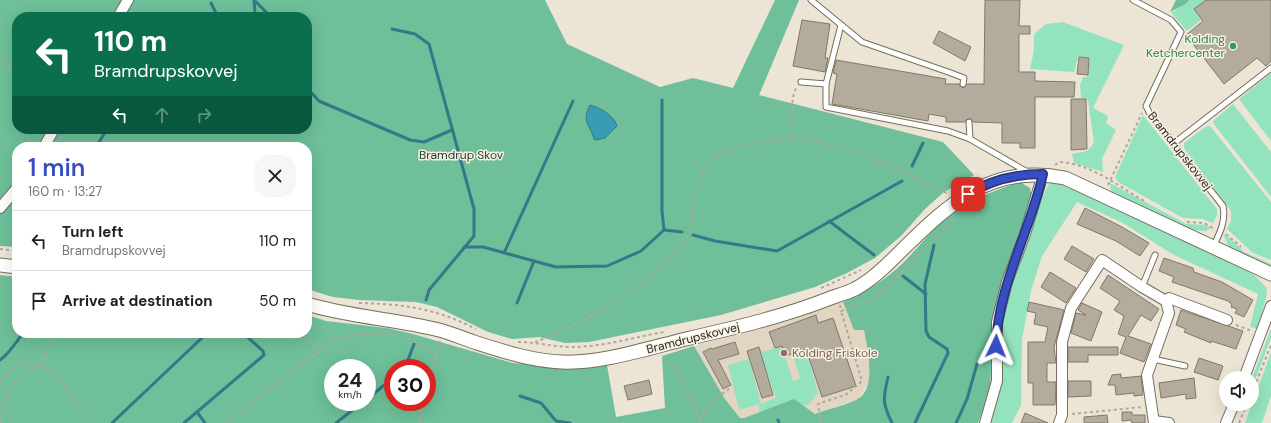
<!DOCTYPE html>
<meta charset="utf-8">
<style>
:root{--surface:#fff;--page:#f6f6f6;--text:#222;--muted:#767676;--line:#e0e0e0;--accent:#374ec0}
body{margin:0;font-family:"DM Sans",sans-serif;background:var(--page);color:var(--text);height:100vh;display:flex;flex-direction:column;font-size:15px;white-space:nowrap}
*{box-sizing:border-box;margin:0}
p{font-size:13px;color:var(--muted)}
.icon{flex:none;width:22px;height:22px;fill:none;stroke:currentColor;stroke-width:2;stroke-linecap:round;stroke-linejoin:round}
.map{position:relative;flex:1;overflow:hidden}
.panel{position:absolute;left:12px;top:142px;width:300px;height:196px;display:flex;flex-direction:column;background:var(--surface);border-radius:16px;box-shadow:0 4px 16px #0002}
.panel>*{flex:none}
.hud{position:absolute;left:12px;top:12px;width:300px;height:122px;border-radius:16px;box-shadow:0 4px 16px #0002;background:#0b6e4f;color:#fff;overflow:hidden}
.buttons{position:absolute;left:1219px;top:371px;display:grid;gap:8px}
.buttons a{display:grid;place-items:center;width:40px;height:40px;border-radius:50%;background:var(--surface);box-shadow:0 4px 16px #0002;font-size:20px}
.speed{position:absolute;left:324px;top:359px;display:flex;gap:8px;font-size:20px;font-weight:700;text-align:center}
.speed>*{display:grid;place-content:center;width:52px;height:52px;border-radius:50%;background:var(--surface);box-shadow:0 4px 16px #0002;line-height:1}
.speed small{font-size:10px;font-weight:400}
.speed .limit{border:6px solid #d22;background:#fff;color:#111}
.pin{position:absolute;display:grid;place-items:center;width:34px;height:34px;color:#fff;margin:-17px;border-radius:8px;box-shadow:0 2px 6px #0006}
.me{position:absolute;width:44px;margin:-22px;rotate:2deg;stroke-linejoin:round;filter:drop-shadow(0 0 3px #0008)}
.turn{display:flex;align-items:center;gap:14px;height:84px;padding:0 16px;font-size:18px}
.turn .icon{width:52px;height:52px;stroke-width:2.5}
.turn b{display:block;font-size:28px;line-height:34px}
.lanes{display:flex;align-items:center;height:38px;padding:0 16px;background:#0003;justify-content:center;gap:20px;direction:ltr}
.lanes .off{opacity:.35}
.round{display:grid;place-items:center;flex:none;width:42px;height:42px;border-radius:16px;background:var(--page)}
.summary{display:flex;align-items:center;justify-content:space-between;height:68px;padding:0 16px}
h1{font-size:24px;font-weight:600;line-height:30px;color:var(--accent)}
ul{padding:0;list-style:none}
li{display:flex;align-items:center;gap:12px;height:60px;padding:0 16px;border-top:1px solid var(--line)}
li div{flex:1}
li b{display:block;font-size:15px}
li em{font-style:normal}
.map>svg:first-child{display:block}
</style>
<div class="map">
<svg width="1271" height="423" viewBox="0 0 1271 423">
<rect width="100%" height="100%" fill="#ece4d4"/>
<polygon fill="#e2d5c2" points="843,302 854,330 864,329 870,361 870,374 867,385 858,399 815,414 794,399 744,418 740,418 725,399 694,346 782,323"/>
<g fill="#93e4be">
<polygon points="1189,0 1227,0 1187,31 1171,13 1186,4"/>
<polygon points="1063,22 1124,45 1093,108 1108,116 1106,123 1116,130 1102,159 1103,172 1074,163 1072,154 1087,151 1094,143 1088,100 1081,97 1080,85 1083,77 1087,77 1090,58 1078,57 1074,72 1030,69 1034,50 1034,34 1046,24"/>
<polygon points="1271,73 1271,141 1239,99"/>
<polygon points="1233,104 1271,152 1271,197 1213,123 1213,121"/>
<polygon points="1143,115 1217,209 1217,215 1213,223 1202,219 1183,218 1118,182 1115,177"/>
<polygon points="1207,126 1210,126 1271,202 1271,260 1253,253 1227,229 1231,221 1231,211 1184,148 1184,143"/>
<polygon points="1050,182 1058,182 1077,189 1253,274 1266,287 1267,293 1258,329 1250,327 1258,294 1174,255 1123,223 1077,202 1042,256 1031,291 1022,339 1021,405 1012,423 989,423 996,406 1001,377 1001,325 1008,289 1042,198"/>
<polygon points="1110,183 1186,224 1206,225 1211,228 1206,231 1189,230 1115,195 1111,190"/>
<polygon points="1223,234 1230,238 1244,252 1271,264 1271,266 1229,247"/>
<polygon points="1271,329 1271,338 1252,388 1252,378"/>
<polygon points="782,346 793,381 800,378 793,356 806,349 818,393 809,404 760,420 759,404 739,410 728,365 749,359 761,404 776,398 760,353"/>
<polygon points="1271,352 1271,396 1262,423 1245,423"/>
</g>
<g fill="#6ebf9a" fill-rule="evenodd">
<path d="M0,0H545L567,44L660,87L693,78L733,88L775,0H799L759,95L943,142L974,175L944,192L925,209L901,236L875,258L847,273L815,287L721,315L589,342L565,343L539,337L512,339L488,332L437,307L416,302L359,300L333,297L307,289V147H17V247L0,246ZM17,17H307V129H17Z"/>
<polygon points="1176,0 1189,0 1186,4 1170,12"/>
<path d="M1020,182L1030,188L1032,198L993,327L990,390L978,423H0V275L17,277V333H307V315L326,321L387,328L413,334L513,363L564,367L607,365L616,417L665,408L662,356L694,346L725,399L740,418H744L794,399L815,414C828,409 843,406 856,400C878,390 867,347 864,330H854L843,302C865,292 887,279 904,262C917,249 928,234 942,222C965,202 991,191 1020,182ZM333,368H367V402H333ZM393,368H427V402H393Z"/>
</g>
<path fill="#389cb3" stroke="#347988" d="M590,105C600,108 614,115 617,126L605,138L596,140L594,139C590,124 581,122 590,105Z"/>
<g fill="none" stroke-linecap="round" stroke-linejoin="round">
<g stroke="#347988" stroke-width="3">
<polyline points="254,0 271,17"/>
<polyline points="254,0 255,12 254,17"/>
<polyline points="211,3 218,17"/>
<polyline points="392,29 415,34 429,44 474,209 474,236 429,290 426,300"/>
<polyline points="307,88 319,101 410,140 424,142 452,130"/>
<polyline points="96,147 107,129"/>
<polyline points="912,166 923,143"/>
<polyline points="829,221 874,255"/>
<polyline points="664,230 682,232"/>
<polyline points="693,235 715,241 777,251 902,181"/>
<polyline points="464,247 483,247 556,267 607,266 641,251 664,230 662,211 662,100"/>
<polyline points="504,253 573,101"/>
<polyline points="903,276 926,294"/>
<polyline points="517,303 534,261"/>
<path d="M0,360C9,354 16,342 23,333"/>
<polyline points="405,368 414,344"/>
<path d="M888,377C883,398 882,403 892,423"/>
<polyline points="520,396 541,403 556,421 570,423"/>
<polyline points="367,399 393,378"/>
<polyline points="197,412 205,423"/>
<polyline points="778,420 779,423"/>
<polyline points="112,423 207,333"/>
<polyline points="184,423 264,355 263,351 243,333"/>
<polyline points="336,423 363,402"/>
<polyline points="915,423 948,353 947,349 929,337 926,331 925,284 934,245"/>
<polyline points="956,423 967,399 977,364"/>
</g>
</g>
<g fill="#b3ab9c" stroke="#80796a">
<polygon points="985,0 1020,0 1019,26 1030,26 1030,34 1019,34 1019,72 1035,72 1035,81 1075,82 1074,97 1035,97 1035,148 1020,148 1020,143 1002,143 1002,123 973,122 969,118 965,122 946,122 946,117 929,114 928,121 832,104 837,74 833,73 836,60 946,79 945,84 959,84 963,88 967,84 984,84"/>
<polygon points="1206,0 1271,0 1271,61 1266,66 1257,58 1224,84 1186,35 1203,21 1194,9"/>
<polygon points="802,20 830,24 825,58 828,58 825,72 793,66"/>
<polygon points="939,31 971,47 965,61 933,43"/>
<polygon points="1079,57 1089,58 1088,75 1077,74"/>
<polygon points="1071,99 1086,99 1087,149 1071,150"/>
<polygon points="1085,208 1122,227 1149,243 1140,256 1116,241 1077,224"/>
<polygon points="1072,246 1094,259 1086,272 1064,259"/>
<polygon points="1164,258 1193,268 1194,272 1222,282 1253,300 1244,317 1235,313 1237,309 1231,307 1232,305 1228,301 1172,282 1174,277 1159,271"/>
<polygon points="1050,272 1076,288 1066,303 1041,287"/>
<polygon points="1108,275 1159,309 1151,321 1141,315 1128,336 1151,344 1144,362 1120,353 1126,337 1118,334 1124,316 1114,310 1120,301 1100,288"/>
<polygon points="1029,302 1064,310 1054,347 1056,363 1047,363 1047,382 1056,382 1055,405 1033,405 1033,383 1028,383 1028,342 1045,342 1048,327 1034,324 1036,313 1027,311"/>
<polygon points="1082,303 1102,312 1091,341 1071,333 1076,313 1086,315 1078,310"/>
<polygon points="1181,310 1243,331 1236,349 1211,341 1211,343 1184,332 1186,329 1176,325"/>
<polygon points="816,315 818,323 833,318 856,386 822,397 806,349 786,356 782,346 775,348 769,332"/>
<polygon points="735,342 739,354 718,360 731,385 723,389 703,352 711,348 712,349"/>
<polygon points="759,347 773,395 762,398 747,351"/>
<polygon points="1068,347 1118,347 1118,355 1088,355 1088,362 1068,362"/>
<polygon points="1199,358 1223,366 1218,380 1194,372"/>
<polygon points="1121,374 1121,378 1141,376 1143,395 1134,396 1134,393 1116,395 1115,385 1108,385 1112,375"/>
<polygon points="1194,378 1196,398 1186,399 1186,394 1161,398 1159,383"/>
<polygon points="649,380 652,394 628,400 624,386"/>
<polygon points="1068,381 1091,381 1091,396 1068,397"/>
<polygon points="1122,412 1132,412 1132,415 1145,415 1145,423 1132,423 1131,420 1122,421"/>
<polygon points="1025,413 1048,423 1021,423"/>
<polygon points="1107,415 1108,423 1084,423 1084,417"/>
</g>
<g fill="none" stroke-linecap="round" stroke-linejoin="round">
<g stroke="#756e60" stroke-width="7">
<g id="service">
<polyline points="811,0 862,42 951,73 964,78 963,84"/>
<path d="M1133,0L1171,20L1181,32L1146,106L1150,114L1223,206C1226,221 1220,233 1213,247"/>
<polyline points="801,82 826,84 841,25"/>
<polyline points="826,84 826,107 948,131 970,139"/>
<polyline points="969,122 970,139 1029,173"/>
<polyline points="1173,144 1271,68"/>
<polyline points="1142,287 1155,255"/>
<polyline points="1153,359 1185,366"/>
</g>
</g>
<g stroke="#756e60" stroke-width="12">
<g id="minor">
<polyline points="118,17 128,0"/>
<polyline points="44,147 54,129"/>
<polyline points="0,208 17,188"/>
<polyline points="1166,301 1169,298 1227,320"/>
<polyline points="1244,378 1271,306"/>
<polyline points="1154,421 1169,423"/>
<polyline points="985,423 997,381 997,322 1007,282 1025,234 1043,174"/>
<polyline points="1059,423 1062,415 1062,342 1071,308 1102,260 1142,287 1166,301 1169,313 1147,375 1154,423"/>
<polyline points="1226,423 1234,404"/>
</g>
</g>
<g stroke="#756e60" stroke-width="15">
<g id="tertiary">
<polyline points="0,265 17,267"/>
<path d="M307,304C350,317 395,319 439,330C451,333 462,338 474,342C502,351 532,361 562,362C600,364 649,348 686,339C734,328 782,317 828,299C836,296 846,293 855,289C872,280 888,264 902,250C950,203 992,163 1065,178L1271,274"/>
</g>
</g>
<g stroke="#aea89b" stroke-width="2" stroke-dasharray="3 3" stroke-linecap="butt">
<polyline points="0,58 17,75"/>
<path d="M794,139C793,125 789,98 797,87"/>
<path d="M1055,165L1060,162C1092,164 1119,187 1146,202"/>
<polyline points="1108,185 1142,113"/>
<polyline points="1187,222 1204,223 1213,228"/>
<polyline points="1226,234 1241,247"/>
<polyline points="0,249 17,251"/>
<polyline points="821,288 861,270"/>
<path d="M359,303C403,304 435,308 476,329"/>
<polyline points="840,305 841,311 873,298 896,279 910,262 955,219"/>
<polyline points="1236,325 1252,331"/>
<polyline points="303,333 320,352"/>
<polyline points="403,335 438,356"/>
<path d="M518,342C536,342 554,347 573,347C603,347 634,337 664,332"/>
<path d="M535,342C577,328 680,270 692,225C694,215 692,204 694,195C696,188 705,167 709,162C715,155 739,147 748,145C763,142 777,139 793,139C843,140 904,174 949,194"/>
<polyline points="663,357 678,371 701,423"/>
<polyline points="41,366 51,338 55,333"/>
<polyline points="0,382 16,365 23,363 46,367 63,383 87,423"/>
<polyline points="1252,393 1271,345"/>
<polyline points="427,396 440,341"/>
<polyline points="1072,414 1143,407"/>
<polyline points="699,421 712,401 729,389"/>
<path d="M1,423C5,395 10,378 38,366"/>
<polyline points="226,423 307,359 320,352 331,340 356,335 395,334"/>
<polyline points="420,423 425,402"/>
<polyline points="821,423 818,404 847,394 862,381 841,311"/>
<polyline points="1239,423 1247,404"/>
</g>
<use href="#service" stroke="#fff" stroke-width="5"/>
<use href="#minor" stroke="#fff" stroke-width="10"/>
<use href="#tertiary" stroke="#fff" stroke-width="13"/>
</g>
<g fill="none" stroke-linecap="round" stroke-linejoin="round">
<g stroke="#24337d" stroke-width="10">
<path id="route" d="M968,194C991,180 1016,174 1043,174C1030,232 998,285 996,346"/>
</g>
<use href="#route" stroke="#374ec0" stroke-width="7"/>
</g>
<circle fill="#2e9e5b" stroke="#f9f1e1" stroke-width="1.5" cx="1233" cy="46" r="4"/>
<circle fill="#8d6e63" stroke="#f9f1e1" stroke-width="1.5" cx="784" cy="353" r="4"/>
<g text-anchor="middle" stroke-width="3" stroke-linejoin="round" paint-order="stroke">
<g font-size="12" fill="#27864d" stroke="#f9f1e1" text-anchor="end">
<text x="1225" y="43">Kolding<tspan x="1225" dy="14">Ketchercenter</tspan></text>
</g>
<g font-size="12" fill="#2b2822" stroke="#f9f1e1">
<text transform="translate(1180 151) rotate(52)" y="4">Bramdrupskovvej</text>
<text transform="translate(693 338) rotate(-14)" y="4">Bramdrupskovvej</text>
</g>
<g font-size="12" fill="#163a2b" stroke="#f9f1e1">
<text x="461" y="159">Bramdrup Skov</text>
</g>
<g font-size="12" fill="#785e54" stroke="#f9f1e1" text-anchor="start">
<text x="792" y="357">Kolding Friskole</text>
</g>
</g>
</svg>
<div class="buttons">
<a><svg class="icon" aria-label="sound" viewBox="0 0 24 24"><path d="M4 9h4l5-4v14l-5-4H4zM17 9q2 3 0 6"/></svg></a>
</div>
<div class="speed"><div>24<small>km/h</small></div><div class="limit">30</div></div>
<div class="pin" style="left:968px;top:194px;background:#d93025"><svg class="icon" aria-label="arrive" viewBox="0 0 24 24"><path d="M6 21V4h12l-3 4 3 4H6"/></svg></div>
<svg class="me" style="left:996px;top:346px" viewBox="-20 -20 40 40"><path d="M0-17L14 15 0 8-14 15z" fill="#374ec0" stroke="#fff" stroke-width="4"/></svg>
<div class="hud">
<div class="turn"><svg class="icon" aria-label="left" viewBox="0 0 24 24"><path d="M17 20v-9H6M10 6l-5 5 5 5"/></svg><div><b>110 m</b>Bramdrupskovvej</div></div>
<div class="lanes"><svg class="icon" aria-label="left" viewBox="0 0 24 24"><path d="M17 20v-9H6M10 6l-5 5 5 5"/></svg><svg class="icon off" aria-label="ahead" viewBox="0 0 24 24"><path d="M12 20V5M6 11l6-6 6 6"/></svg><svg class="icon off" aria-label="right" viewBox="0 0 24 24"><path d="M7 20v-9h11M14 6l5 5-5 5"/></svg></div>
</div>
<section class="panel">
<div class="summary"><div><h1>1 min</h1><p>160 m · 13:27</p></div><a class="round"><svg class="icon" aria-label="close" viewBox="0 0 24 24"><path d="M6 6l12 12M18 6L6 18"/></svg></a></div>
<ul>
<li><svg class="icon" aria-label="left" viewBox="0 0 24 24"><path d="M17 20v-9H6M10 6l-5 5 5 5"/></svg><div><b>Turn left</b><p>Bramdrupskovvej</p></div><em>110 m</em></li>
<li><svg class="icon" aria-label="arrive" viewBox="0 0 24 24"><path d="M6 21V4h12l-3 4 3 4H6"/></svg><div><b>Arrive at destination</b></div><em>50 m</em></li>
</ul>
</section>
</div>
